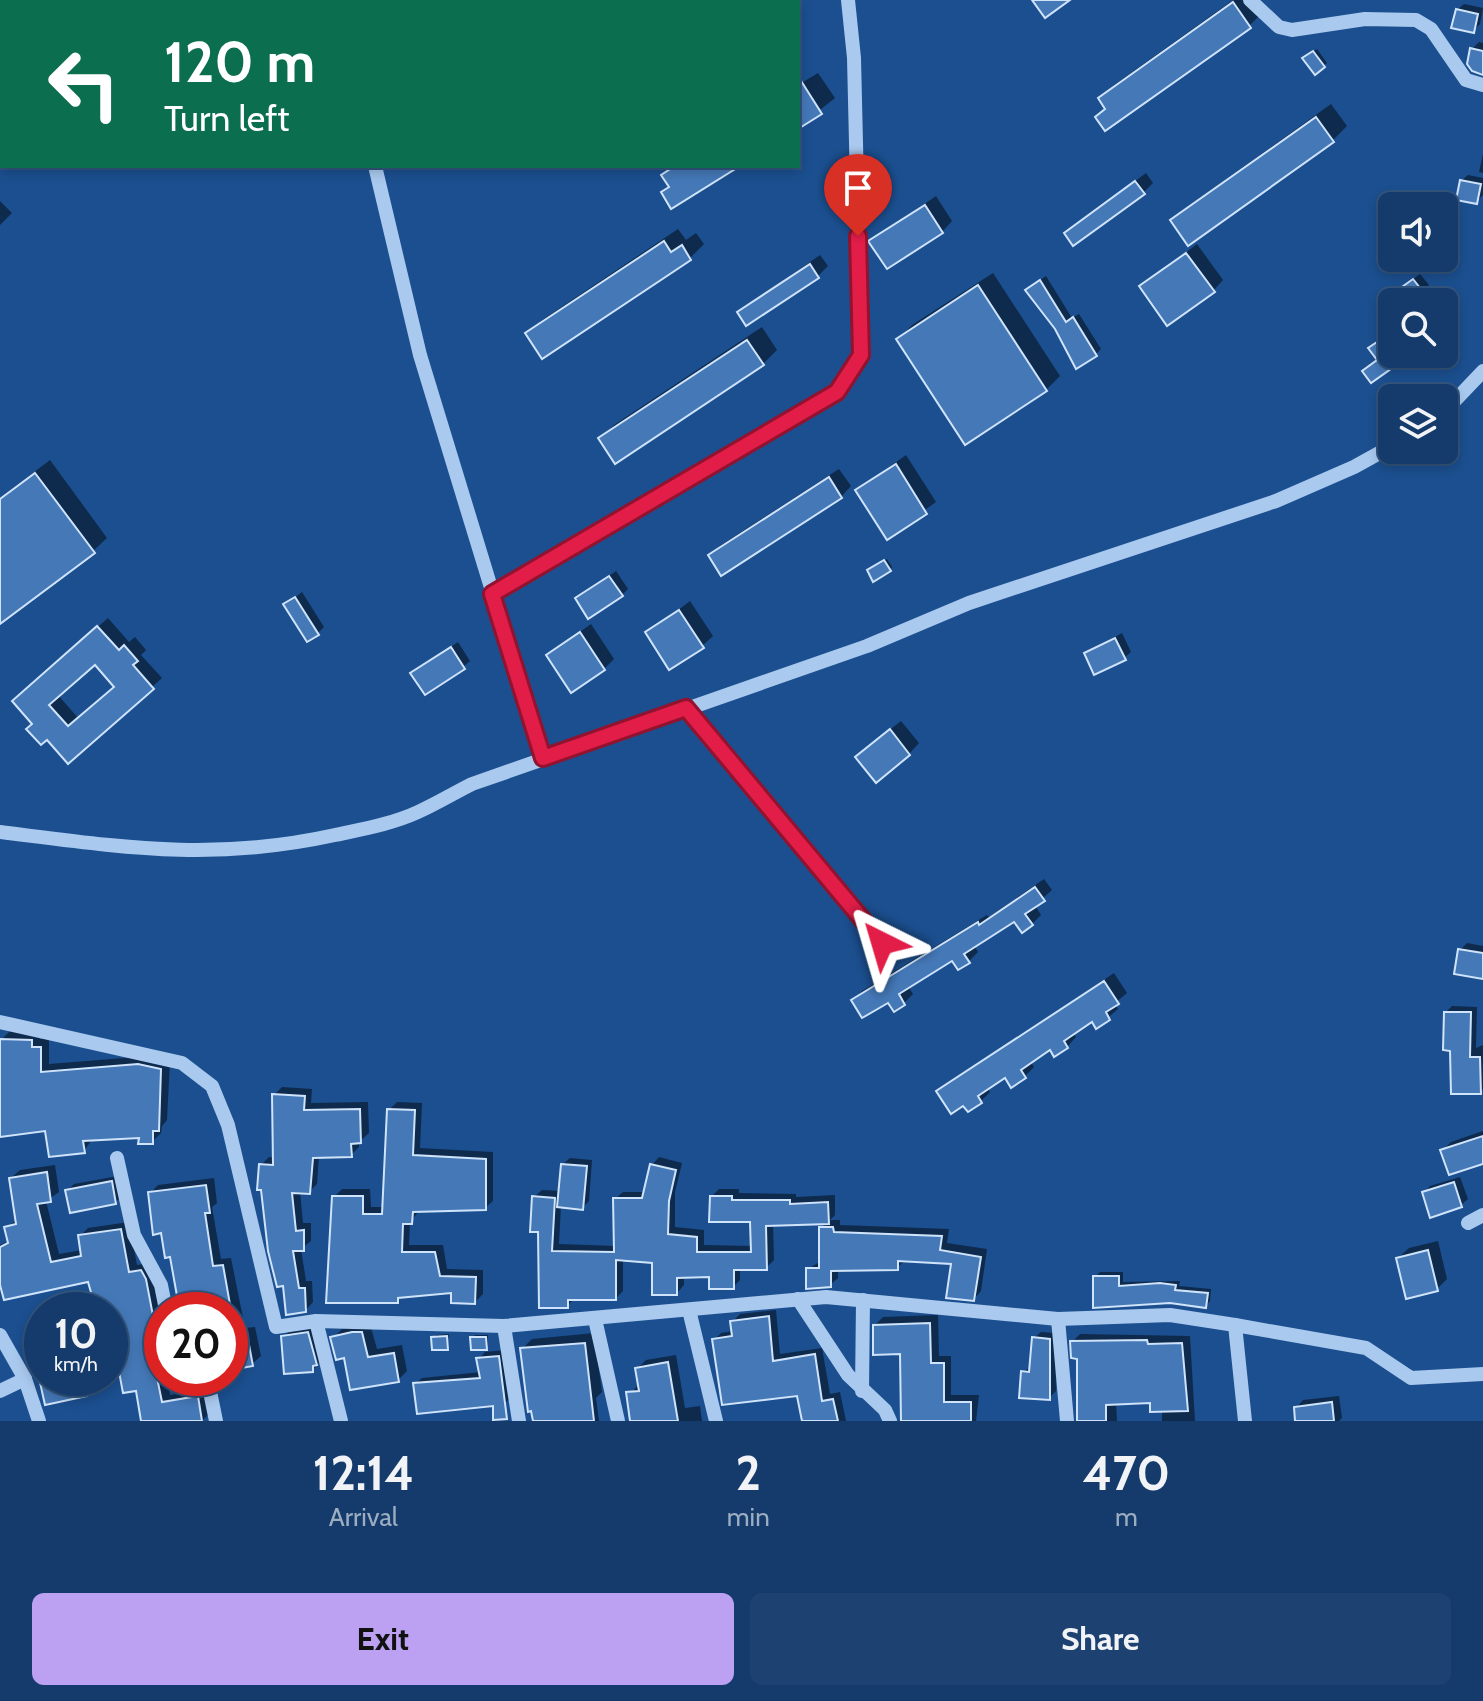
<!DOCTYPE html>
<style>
:root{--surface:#143b6b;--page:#1d4271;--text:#f1f3f6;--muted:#9dadc1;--line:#33557e;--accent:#bca0f2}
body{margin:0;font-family:Cabin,sans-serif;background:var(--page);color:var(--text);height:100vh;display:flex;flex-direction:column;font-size:30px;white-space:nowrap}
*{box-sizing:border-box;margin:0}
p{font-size:26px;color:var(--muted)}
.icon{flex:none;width:44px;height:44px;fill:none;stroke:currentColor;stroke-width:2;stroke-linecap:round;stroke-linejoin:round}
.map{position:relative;height:1421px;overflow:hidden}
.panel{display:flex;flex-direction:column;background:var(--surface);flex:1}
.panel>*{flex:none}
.hud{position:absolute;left:0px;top:0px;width:800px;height:168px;box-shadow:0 4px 12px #0003,0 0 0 2px var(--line);background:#0b6e4f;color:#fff;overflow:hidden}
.controls{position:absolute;left:1378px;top:192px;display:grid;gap:16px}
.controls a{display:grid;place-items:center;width:80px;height:80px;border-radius:12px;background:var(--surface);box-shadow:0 4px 12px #0003,0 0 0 2px var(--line);font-size:40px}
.speed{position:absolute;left:24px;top:1292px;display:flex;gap:16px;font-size:40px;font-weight:700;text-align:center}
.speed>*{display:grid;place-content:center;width:104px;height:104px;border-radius:50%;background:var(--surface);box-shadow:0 4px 12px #0003,0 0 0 2px var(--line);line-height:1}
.speed small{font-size:20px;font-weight:400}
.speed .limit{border:12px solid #d22;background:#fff;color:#111}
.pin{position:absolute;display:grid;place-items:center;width:68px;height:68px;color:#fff;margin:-82px -34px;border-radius:50% 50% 50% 0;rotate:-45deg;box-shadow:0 0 8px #0007}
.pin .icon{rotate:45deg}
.me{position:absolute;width:88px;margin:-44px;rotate:320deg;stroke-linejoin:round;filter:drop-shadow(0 0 6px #0008)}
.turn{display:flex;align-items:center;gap:28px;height:168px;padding:0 32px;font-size:36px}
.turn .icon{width:104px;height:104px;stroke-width:2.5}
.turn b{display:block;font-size:56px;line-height:68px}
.eta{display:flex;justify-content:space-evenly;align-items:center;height:136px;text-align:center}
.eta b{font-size:48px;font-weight:800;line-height:56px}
.cta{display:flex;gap:16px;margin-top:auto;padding:16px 32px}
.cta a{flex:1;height:92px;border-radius:12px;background:var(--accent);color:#111;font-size:32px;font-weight:800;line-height:92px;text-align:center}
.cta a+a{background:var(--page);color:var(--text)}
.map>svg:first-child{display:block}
</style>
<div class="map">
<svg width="1483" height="1421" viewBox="0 0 1483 1421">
<rect width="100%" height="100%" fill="#1b4f8f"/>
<g fill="#0007" fill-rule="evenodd">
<polygon points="45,0 66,0 64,2"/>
<polygon points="451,0 501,0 497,2"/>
<polygon points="1233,0 1255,0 1263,12 1249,26 1107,108 1100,99 1114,85"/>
<polygon points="1464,4 1483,8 1480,24 1473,31 1457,10"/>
<polygon points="1479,42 1483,43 1483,73 1472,49"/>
<polygon points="1317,49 1327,63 1315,72 1307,56"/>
<polygon points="818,73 835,98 798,127 798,85"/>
<polygon points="1331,104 1347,126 1333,140 1189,243 1173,220 1187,207"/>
<polygon points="1483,154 1483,173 1479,172"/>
<polygon points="1146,173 1153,183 1143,193 1066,233"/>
<polygon points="1468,175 1483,178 1483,195 1476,202 1461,181"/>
<polygon points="936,196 952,221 942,232 871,241"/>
<polygon points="0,201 12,213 0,225"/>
<polygon points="678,229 686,240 696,233 704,244 690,258 543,356 528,333 542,320"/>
<polygon points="1197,244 1223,280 1213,291 1141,287"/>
<polygon points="820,255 828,266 818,276 739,312"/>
<polygon points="993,273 1060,376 1046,390 899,339 912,325"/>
<polygon points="1420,274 1429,285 1408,302 1398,302 1400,289"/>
<polygon points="1046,276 1072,318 1079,314 1101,349 1096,354 1057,328 1033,285"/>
<polygon points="762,327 777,350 763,364 600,439 614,425"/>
<polygon points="1392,332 1392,354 1407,354 1364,371 1378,359 1377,342"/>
<polygon points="906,455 936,502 887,537 857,490"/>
<polygon points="50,460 107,538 93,551 0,616 0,498"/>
<polygon points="839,469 851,486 841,497 722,573 710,555 721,545"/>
<polygon points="887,559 892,567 890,570 872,567"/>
<polygon points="616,571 628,589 622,595 577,599"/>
<polygon points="302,592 324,627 318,633 286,605"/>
<polygon points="690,601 713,636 702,646 648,633"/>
<path d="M108,618L129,642L135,637L146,650L141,655L162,678L68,761L34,723L24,692ZM95,662L116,686L79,719L58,695Z"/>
<polygon points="591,624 614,659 604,669 548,655"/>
<polygon points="1122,633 1131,652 1124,658 1086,654"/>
<polygon points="458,642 470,661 463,667 413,673"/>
<polygon points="901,721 919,743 909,754 868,747"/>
<polygon points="1044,879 1052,890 1035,905 1041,915 1032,924 1014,919 974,945 978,952 969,961 959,968 953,958 908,986 913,994 904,1003 853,1000 862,991 987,915 989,917"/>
<polygon points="1467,943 1483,946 1483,977 1460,950"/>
<polygon points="1114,973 1127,993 1115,1003 1118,1009 1097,1027 1092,1020 1073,1032 1076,1037 1067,1047 1050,1048 1030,1061 1034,1067 1025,1076 1005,1075 987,1087 990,1092 981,1101 964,1103 939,1091"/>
<polygon points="1452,1006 1477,1007 1476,1048 1483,1045 1483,1089 1480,1092 1452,1049 1446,1012"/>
<polygon points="10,1031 40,1031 40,1039 49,1039 49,1064 149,1056 170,1060 167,1120 162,1126 161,1133 152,1142 141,1136 93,1138 84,1151 47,1129 0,1134 1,1040"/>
<polygon points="282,1087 312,1089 311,1103 368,1102 369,1133 359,1142 359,1147 351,1155 319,1155 317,1184 309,1192 300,1191 303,1223 311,1223 311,1241 301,1249 306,1281 312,1281 313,1302 305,1311 261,1165 269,1157 275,1158 274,1095"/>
<polygon points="397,1102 422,1103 420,1148 493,1152 493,1201 485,1208 420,1210 410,1222 409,1245 443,1245 447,1269 483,1270 483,1294 475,1302 453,1291 403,1296 397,1301 334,1197 342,1189 370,1189 371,1207 384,1207 389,1110"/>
<polygon points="1483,1131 1483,1162 1443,1150 1451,1142"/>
<polygon points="659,1157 682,1163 675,1192 675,1227 704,1230 704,1245 753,1246 752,1221 712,1196 719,1189 739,1189 739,1193 796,1194 796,1197 835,1195 835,1215 830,1220 840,1220 840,1225 949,1229 947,1243 987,1249 981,1291 974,1299 953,1262 906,1259 897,1268 838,1269 838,1278 830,1285 808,1269 821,1261 821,1228 827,1222 773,1224 774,1260 766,1268 740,1268 740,1280 733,1287 711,1275 684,1276 684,1285 677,1293 654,1261 623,1259 623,1291 616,1298 575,1298 567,1306 540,1230 534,1197 542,1190 561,1191 563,1164 570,1158 592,1160 589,1201 583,1207 561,1205 559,1244 616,1246 615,1199 623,1192 646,1192 652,1165"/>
<polygon points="55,1165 59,1192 46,1201 59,1254 82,1250 80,1236 88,1228 129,1222 137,1265 150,1263 154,1270 162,1316 159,1338 162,1378 167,1378 170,1395 206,1389 210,1413 202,1421 143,1421 138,1388 116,1348 110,1349 110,1310 96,1310 89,1280 0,1265 0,1245 10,1240 7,1228 17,1219 11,1178 20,1170"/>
<polygon points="118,1176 122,1196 116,1202 67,1191 74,1184"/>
<polygon points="1460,1177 1468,1199 1461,1205 1424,1193 1430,1186"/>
<polygon points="214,1178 217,1203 212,1207 221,1259 231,1258 245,1328 255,1327 261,1356 252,1364 230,1368 230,1310 200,1310 197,1291 172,1255 150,1193 158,1185"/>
<polygon points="1438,1241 1447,1279 1437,1289 1398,1258 1409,1248"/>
<polygon points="1100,1272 1123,1272 1123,1282 1180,1281 1179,1286 1211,1289 1210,1301 1206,1306 1170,1301 1095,1306 1095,1277"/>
<polygon points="776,1310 780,1354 822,1348 830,1394 840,1392 846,1421 804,1421 799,1393 714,1340 721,1333 733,1331 732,1322 740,1314"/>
<polygon points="938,1315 939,1356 951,1356 951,1395 979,1395 976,1421 902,1421 902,1352 875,1325 883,1317"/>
<polygon points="370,1324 377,1349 402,1345 407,1371 398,1380 346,1356 333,1338 342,1329"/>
<polygon points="315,1327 319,1363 313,1370 284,1337 290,1330"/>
<polygon points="42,1330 42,1368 33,1337"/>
<polygon points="1041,1332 1055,1333 1056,1391 1049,1398 1023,1372 1032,1366 1034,1338"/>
<polygon points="594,1333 602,1392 596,1398 599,1421 535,1421 522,1349 532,1339"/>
<polygon points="449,1334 447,1348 433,1338 436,1335"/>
<polygon points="1080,1334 1190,1336 1195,1421 1162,1421 1162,1410 1152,1401 1116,1402 1117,1421 1079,1421 1079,1357 1072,1342"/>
<polygon points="475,1335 488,1335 488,1345 486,1348 472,1338"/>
<polygon points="505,1350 512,1397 505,1403 419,1412 415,1384 422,1378 481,1372 479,1359 485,1352"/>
<polygon points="676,1355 685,1408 700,1406 702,1421 634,1421 631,1393 640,1383 638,1368 646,1360"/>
<polygon points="42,1375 42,1378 89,1378 92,1388 86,1394 46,1403 40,1377"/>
<polygon points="1339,1396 1342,1418 1339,1421 1297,1421 1296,1408 1303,1400"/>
</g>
<g fill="#4478b7" stroke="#cfe3fa" stroke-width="2" fill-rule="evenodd">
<polygon points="1032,0 1070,0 1045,18"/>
<polygon points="1233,2 1251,28 1105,131 1095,117 1105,109 1098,98"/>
<polygon points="1456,9 1478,14 1474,33 1451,28"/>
<polygon points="1470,48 1483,51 1483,75 1472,71 1467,64"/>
<polygon points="1313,51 1325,67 1315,75 1302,58"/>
<polygon points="798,76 822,114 798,129"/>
<polygon points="1316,117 1334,142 1188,246 1170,220"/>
<polygon points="675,166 740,166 671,209 661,192 669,187 661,175"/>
<polygon points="1460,180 1481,184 1477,204 1456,200"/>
<polygon points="1135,181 1145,194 1073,246 1064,233"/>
<polygon points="925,205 943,233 887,269 868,241"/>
<polygon points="664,241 671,252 682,245 691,260 542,359 525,333"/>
<polygon points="1186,253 1215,292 1167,326 1139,286"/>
<polygon points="810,264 819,278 746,326 737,312"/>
<polygon points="1413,279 1424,293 1411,302 1381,302"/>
<polygon points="1040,280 1066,322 1073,317 1097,356 1076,369 1055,329 1025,290"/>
<polygon points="978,285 1047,391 965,445 896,339"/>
<polygon points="1386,336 1392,344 1392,354 1412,354 1371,383 1362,371 1377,360 1368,348"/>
<polygon points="747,340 764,365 615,464 598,438"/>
<polygon points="896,464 927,514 887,540 855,490"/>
<polygon points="35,473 95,553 0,624 0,499"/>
<polygon points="829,477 842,498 721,576 708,555"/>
<polygon points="884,560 891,571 873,582 867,570"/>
<polygon points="609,576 623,596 588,619 575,598"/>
<polygon points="295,597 319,635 307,642 283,604"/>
<polygon points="679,610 704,648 669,670 645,632"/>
<path d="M97,626L119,650L124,645L138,661L133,665L154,689L68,764L47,740L41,745L26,729L32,724L12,701ZM95,665L114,687L68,726L49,705Z"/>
<polygon points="580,632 605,670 571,693 546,655"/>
<polygon points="1115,638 1126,660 1094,675 1084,653"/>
<polygon points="451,647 465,669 425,695 410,673"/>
<polygon points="890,729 910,755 876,783 855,757"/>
<polygon points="1035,887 1045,901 1025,914 1033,925 1022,933 1014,922 964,954 970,963 958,970 952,961 899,994 905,1005 894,1012 888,1003 862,1018 851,1000 978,922 979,925"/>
<polygon points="1458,949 1483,953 1483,979 1454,974"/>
<polygon points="1104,981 1119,1004 1106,1012 1110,1020 1096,1029 1092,1022 1064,1041 1068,1048 1054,1057 1050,1050 1021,1070 1026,1078 1011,1088 1005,1078 978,1096 982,1103 968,1112 963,1106 951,1114 936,1091"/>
<polygon points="1444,1012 1471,1012 1470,1057 1480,1057 1481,1094 1451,1094 1450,1051 1443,1050"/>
<polygon points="0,1039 32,1040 32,1047 41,1047 41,1072 138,1064 161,1069 159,1131 153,1131 153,1144 138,1144 139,1138 83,1141 85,1153 49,1157 45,1131 0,1137"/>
<polygon points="272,1094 305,1096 304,1110 360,1109 361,1143 351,1144 352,1157 313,1158 310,1194 292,1193 296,1231 304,1230 304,1251 293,1251 299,1288 305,1288 306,1312 286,1315 283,1286 277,1287 268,1251 261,1190 257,1190 259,1164 273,1165"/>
<polygon points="387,1109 415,1110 413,1155 486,1159 486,1210 413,1212 412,1224 403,1224 402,1252 435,1252 440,1276 476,1277 475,1304 451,1303 451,1293 398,1298 398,1303 326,1303 332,1196 363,1196 363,1214 382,1214"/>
<polygon points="1483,1136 1483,1164 1449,1175 1440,1150"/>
<polygon points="561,1164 587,1166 583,1210 557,1207"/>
<polygon points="650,1164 676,1170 669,1201 668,1234 697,1237 697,1252 751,1252 750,1222 709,1222 710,1196 732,1196 732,1200 790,1200 790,1204 828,1202 829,1224 766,1226 767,1270 734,1270 734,1289 709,1289 709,1277 677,1278 677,1295 652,1295 652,1263 616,1260 616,1300 568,1300 568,1308 539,1308 538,1232 530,1232 532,1196 555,1198 552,1251 614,1252 613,1198 642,1198"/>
<polygon points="47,1172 51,1202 37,1204 51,1262 81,1256 78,1235 121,1229 129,1272 141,1270 146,1279 158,1342 150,1343 162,1402 198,1396 202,1421 141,1421 136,1391 123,1393 115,1350 110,1351 110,1310 96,1310 88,1282 4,1300 0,1285 0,1247 8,1243 4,1227 16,1224 9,1178"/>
<polygon points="112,1181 116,1204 70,1213 65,1190"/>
<polygon points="1454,1182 1462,1207 1430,1218 1422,1192"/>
<polygon points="206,1185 210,1213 205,1213 213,1266 223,1265 231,1310 198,1310 195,1293 177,1296 170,1257 165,1258 161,1233 153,1235 148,1192"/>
<polygon points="819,1227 833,1227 834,1232 942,1236 940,1250 981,1257 974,1301 946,1298 951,1264 898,1261 898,1270 831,1271 831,1287 806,1289 806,1268 819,1268"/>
<polygon points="1428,1250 1438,1291 1406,1299 1396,1258"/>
<polygon points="1093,1276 1119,1276 1119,1286 1160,1283 1176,1285 1175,1290 1208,1293 1206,1308 1170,1303 1093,1308"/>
<polygon points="769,1316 773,1361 815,1354 822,1401 833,1399 838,1421 802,1421 797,1396 722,1405 712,1339 732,1336 730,1321"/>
<polygon points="930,1323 931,1363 944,1363 944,1402 971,1402 971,1421 901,1421 900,1354 873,1355 873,1325"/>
<polygon points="308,1332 317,1365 313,1366 313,1372 284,1374 281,1336"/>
<polygon points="352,1332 362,1332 368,1357 394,1353 399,1382 350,1390 344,1358 336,1360 330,1337"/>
<polygon points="247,1334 253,1366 230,1370 230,1336"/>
<polygon points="447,1336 448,1350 432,1350 431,1337"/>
<polygon points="470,1337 486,1337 487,1350 471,1350"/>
<polygon points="1032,1337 1050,1339 1050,1400 1019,1398 1021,1371 1029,1372"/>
<polygon points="1147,1340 1148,1344 1182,1343 1188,1411 1150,1412 1150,1403 1106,1405 1106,1421 1077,1421 1077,1359 1071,1358 1070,1341"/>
<polygon points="585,1343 594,1421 533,1421 531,1411 528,1412 520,1348"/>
<polygon points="499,1356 507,1419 493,1420 493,1406 417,1414 413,1383 480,1378 476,1358"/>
<polygon points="668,1362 678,1421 630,1421 626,1392 639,1391 635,1368"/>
<polygon points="39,1378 83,1378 87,1396 45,1405"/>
<polygon points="1332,1402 1334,1421 1295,1421 1294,1407"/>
</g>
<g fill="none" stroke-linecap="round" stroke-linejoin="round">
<g stroke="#a9c9ee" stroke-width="14">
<polyline points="319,0 320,2"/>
<polyline points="1250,0 1279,27 1292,30 1365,19 1416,20 1431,29 1466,80 1483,85"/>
<polyline points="375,166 420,355 543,758"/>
<polyline points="1444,412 1483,371"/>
<polyline points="492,594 837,392 861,355 854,58 848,0"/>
<polyline points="686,708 882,943"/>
<path d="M0,832C122,847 212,862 335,835C363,829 392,824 418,812C436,804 454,793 472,784L867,646L969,603L1276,501L1354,467L1392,446"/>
<polyline points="0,1022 182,1063 212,1086 228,1125 276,1327 316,1321 504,1326 826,1297 1058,1319 1170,1315 1235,1325 1245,1421"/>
<polyline points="117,1158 134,1235 161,1285 166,1310"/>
<polyline points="1468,1223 1483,1215"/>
<polyline points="798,1299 848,1375 885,1410 890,1421"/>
<polyline points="689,1310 716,1421"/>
<polyline points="595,1319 618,1421"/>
<polyline points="1058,1319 1067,1421"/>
<polyline points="316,1321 341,1421"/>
<polyline points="1235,1325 1366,1348 1411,1378 1483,1374"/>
<polyline points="504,1326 519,1421"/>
<polyline points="0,1335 25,1379 39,1421"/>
<polyline points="181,1378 201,1381 209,1387 216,1421"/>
<polyline points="0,1391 25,1379"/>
<polyline points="862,1391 863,1300"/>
</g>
</g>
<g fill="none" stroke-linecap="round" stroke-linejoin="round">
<g stroke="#92132f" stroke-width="20">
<polyline id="route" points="858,236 861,355 837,392 492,594 543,758 686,708 882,943"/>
</g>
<use href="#route" stroke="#e11d48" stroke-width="14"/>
</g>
</svg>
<div class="controls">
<a><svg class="icon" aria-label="sound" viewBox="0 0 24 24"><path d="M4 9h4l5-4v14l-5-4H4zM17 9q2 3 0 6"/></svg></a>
<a><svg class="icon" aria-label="search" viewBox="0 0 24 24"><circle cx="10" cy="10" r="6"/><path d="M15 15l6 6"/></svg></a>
<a><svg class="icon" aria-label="layers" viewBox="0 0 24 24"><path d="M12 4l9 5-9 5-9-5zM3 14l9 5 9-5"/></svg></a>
</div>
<div class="speed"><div>10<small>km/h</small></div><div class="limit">20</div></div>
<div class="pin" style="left:858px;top:236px;background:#d93025"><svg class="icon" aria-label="arrive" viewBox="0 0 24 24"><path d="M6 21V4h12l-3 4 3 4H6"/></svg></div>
<svg class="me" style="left:882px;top:943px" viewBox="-20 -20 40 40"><path d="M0-17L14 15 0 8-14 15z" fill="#e11d48" stroke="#fff" stroke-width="4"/></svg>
<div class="hud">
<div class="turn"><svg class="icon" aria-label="left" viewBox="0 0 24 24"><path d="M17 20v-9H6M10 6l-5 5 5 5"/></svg><div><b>120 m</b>Turn left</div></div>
</div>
</div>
<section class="panel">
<div class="eta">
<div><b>12:14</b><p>Arrival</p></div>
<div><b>2</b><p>min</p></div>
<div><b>470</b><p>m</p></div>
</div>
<div class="cta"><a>Exit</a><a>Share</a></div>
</section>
